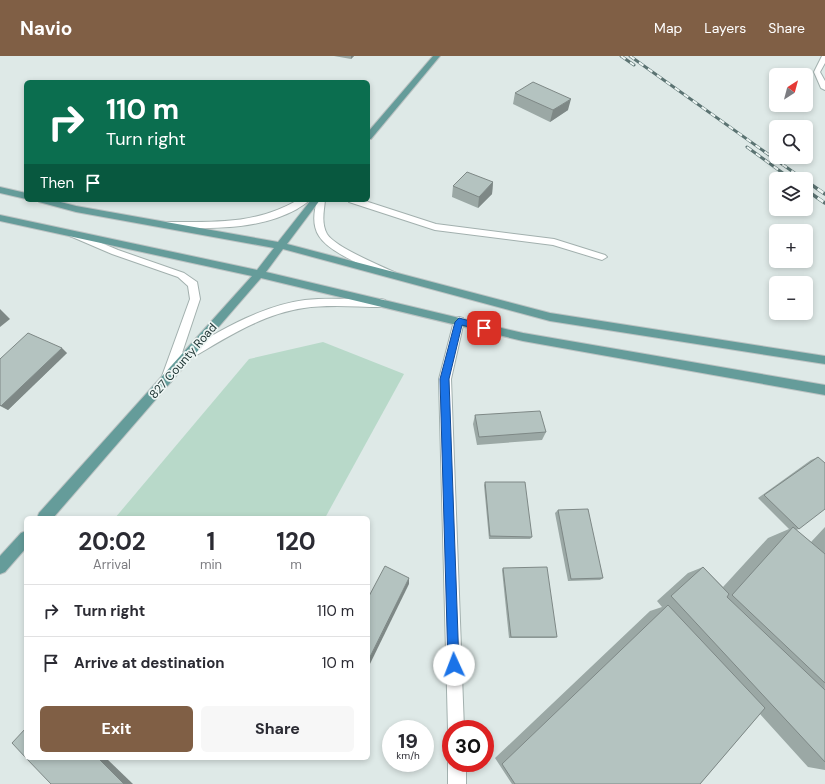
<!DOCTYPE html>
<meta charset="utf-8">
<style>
:root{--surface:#fff;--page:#f7f7f7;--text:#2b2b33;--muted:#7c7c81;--line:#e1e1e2;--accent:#805f45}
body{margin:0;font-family:"DM Sans",sans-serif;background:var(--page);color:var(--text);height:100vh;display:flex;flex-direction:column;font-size:15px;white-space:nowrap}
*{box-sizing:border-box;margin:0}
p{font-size:13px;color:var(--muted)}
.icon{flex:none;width:22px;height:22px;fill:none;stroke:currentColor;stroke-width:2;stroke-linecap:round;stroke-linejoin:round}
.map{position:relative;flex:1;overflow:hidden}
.side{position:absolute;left:24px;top:460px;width:346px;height:244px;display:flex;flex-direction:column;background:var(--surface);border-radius:6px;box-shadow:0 2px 6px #0003}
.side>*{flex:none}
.hud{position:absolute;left:24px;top:24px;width:346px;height:122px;border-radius:6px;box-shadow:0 2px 6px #0003;background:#0b6e4f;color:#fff;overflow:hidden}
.needle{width:26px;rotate:36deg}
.tools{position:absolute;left:769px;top:12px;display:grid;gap:8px}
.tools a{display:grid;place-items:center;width:44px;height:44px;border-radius:6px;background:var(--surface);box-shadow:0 2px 6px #0003;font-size:20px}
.speed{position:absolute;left:382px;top:664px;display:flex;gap:8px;font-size:20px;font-weight:700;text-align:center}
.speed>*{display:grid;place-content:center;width:52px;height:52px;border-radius:50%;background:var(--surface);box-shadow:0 2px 6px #0003;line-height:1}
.speed small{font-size:10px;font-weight:400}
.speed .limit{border:6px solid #d22;background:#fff;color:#111}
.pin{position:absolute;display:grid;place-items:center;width:34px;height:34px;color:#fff;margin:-17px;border-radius:8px;box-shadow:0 2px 6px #0006}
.me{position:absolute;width:44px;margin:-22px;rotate:358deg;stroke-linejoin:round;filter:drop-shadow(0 0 3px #0008)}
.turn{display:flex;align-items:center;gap:14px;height:84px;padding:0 16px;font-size:18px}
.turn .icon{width:52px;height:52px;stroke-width:2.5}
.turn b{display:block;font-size:28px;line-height:34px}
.then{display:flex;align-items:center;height:38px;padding:0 16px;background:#0003;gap:8px;font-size:15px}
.eta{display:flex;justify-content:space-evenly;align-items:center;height:68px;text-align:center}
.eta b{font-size:24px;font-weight:700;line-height:28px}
.primary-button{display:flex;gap:8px;margin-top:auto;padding:8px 16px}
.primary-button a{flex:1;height:46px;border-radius:6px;background:var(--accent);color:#fff;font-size:16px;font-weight:700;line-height:46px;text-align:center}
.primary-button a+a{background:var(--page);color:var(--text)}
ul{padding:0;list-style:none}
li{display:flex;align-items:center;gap:12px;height:52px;padding:0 16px;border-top:1px solid var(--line)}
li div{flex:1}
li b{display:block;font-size:15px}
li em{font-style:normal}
header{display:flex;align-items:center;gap:24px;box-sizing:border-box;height:56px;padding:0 20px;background:var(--accent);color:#fff}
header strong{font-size:19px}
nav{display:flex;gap:22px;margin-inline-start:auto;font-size:14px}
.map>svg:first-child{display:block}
</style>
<header>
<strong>Navio</strong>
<nav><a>Map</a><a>Layers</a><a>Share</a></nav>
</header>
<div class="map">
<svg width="825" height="728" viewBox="0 0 825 728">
<rect width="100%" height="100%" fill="#dee9e7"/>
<polygon fill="#b8d9c9" points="323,286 404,318 325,462 115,462 249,303"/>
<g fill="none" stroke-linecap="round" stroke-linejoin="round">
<g stroke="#a2b0ae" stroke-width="2">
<g id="minor">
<polygon points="822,0 825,0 825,7 820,16 825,25 825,34 821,32 814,16"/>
<path d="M298,144H309C306,148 301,150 297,153C257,175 210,172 166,172L161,169L166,166C215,166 254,169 298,144Z"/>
<path d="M317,144H325C324,155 321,167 327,178C336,192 382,210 398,218L400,220L398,222H392C372,213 330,198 319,180C312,169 314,156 317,144Z"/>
<polygon points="348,144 362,144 436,168 554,183 605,199 607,201 602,204 553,189 435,174 349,146"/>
<path d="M73,175L118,194L184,217L197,226L200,243L182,297C220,275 260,250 305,244C330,241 356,244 381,243L385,244L386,247L385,250L381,251C356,251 329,248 304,252C262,258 226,282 190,303L186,304L182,303L181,301L171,326L167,328L163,326L161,323L190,243L188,230L178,221L112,198L70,180L68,178L70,176Z"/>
<polygon points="459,261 463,262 464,265 451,323 464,673 451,673 451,679 448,673 439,323 454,265 455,262"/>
<polygon points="451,701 451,707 466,707 466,728 448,728 448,707"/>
</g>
</g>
<g stroke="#bcc3c3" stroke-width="2">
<g id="major">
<polygon points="433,0 440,0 371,83 368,83 368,76"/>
<polygon points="0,131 26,137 26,143 0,137"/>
<polygon points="38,144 53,144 76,150 278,186 311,144 320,144 287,188 550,257 825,300 825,308 550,265 283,193 266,216 523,277 825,329 825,339 523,285 261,222 53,462 37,462 39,457 252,220 0,165 0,159 257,214 274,192 76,156 39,146"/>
<polygon points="26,475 26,492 5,516 0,518 0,500 21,477"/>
</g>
</g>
<use href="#minor" fill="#fff" fill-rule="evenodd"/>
<use href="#major" fill="#659c9a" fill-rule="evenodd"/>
<g stroke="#5b7372" stroke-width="3">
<g id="rail-far1">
<polyline points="621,0 634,9"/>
<polyline points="630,0 803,123"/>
<polyline points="747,91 791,123"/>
</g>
</g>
<g stroke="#5b7372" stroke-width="3.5">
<g id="rail">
<polyline points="790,122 791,123"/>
<polyline points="802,122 803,123"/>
<polyline points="806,125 825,138"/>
<polyline points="806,134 825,147"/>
</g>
</g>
<use href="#rail-far1" stroke="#eef6f4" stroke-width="2" stroke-dasharray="5.5" stroke-linecap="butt"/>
<use href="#rail" stroke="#eef6f4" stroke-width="2.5" stroke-dasharray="7" stroke-linecap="butt"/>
</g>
<g fill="#9ba8a5">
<polygon points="334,0 354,0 351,3"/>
<polygon points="515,37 568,54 550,66 513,48"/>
<polygon points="493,126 492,138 478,152 452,141 453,130"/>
<polygon points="67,297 8,354 0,350 0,303"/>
<polygon points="475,359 546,376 542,384 477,389 473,368"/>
<polygon points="818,401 799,473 796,474 811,486 825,471 825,714 808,711 760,658 700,728 512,728 495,702 650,555 662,551 657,545 688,517 703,511 723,531 768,482 789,473 758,442 811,404"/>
<polygon points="485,426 532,481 530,483 489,483 484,429"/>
<polygon points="558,454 603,522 600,524 568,525 555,457"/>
<polygon points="503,512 557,581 554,582 509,582 502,514"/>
</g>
<g fill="#7e8886">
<polygon points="351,0 354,0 351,3"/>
<polygon points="571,43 568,54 550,66 553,54"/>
<polygon points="493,126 492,138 478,152 479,141"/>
<polygon points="0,253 10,263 0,271"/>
<polygon points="62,292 67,297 8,354 1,350"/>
<polygon points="409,522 409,528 368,612 368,605"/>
<polygon points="98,702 106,702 133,728 124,728"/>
</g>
<g fill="#b4c3c0" stroke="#7e8886">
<polygon points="533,26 571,43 553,54 515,37"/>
<polygon points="467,116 493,126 479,141 453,130"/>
<polygon points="28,277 62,292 1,350 0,349 0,303"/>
<polygon points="540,355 546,376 479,381 475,359"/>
<polygon points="818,401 825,407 825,453 799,473 764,439"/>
<polygon points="485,426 525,426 532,481 490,480"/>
<polygon points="588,453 603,522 571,523 558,454"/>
<polygon points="793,471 825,498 825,627 732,539"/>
<polygon points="385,510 409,522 368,605 368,542"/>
<polygon points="547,511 557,581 511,581 503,512"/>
<polygon points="703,511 729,538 727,541 825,634 825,706 671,540"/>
<polygon points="668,549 765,652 700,728 515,728 502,708"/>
<polygon points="26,672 26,702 12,687"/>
<polygon points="26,702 98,702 124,728 51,728"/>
</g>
<polygon fill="#1a73e8" stroke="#114b97" points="459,262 484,269 489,272 484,275 462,269 449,323 459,609 458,613 454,615 449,613 448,609 440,323 455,266"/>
<g text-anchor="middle" stroke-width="3.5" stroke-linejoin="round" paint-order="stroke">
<g font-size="12" fill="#213736" stroke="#eef6f4">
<text transform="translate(183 305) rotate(-49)" y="4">827 County Road</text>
</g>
</g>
</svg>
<div class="tools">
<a><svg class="needle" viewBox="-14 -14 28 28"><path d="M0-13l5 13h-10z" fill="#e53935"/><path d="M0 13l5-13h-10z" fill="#7c7c81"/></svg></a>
<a><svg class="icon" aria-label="search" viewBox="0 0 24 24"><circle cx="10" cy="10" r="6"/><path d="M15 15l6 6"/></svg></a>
<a><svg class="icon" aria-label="layers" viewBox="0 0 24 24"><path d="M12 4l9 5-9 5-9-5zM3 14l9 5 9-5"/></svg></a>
<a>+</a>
<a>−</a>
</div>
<div class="speed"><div>19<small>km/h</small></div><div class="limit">30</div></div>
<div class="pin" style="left:484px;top:272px;background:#d93025"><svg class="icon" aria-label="arrive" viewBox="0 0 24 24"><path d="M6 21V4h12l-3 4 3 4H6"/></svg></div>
<svg class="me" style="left:454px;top:609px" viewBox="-20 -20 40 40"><circle r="19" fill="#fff"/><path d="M0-13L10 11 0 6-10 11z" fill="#1a73e8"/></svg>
<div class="hud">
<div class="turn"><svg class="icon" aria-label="right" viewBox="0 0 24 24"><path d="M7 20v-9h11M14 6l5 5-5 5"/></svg><div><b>110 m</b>Turn right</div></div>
<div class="then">Then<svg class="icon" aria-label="arrive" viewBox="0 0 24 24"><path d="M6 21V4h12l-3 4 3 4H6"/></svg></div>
</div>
<section class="side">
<div class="eta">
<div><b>20:02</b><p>Arrival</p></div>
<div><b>1</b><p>min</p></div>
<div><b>120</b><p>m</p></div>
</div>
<ul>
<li><svg class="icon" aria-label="right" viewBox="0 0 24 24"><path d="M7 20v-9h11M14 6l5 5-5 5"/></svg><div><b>Turn right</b></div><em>110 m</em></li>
<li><svg class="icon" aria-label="arrive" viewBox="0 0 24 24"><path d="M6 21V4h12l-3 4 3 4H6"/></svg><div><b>Arrive at destination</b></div><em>10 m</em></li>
</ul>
<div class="primary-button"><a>Exit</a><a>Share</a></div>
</section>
</div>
